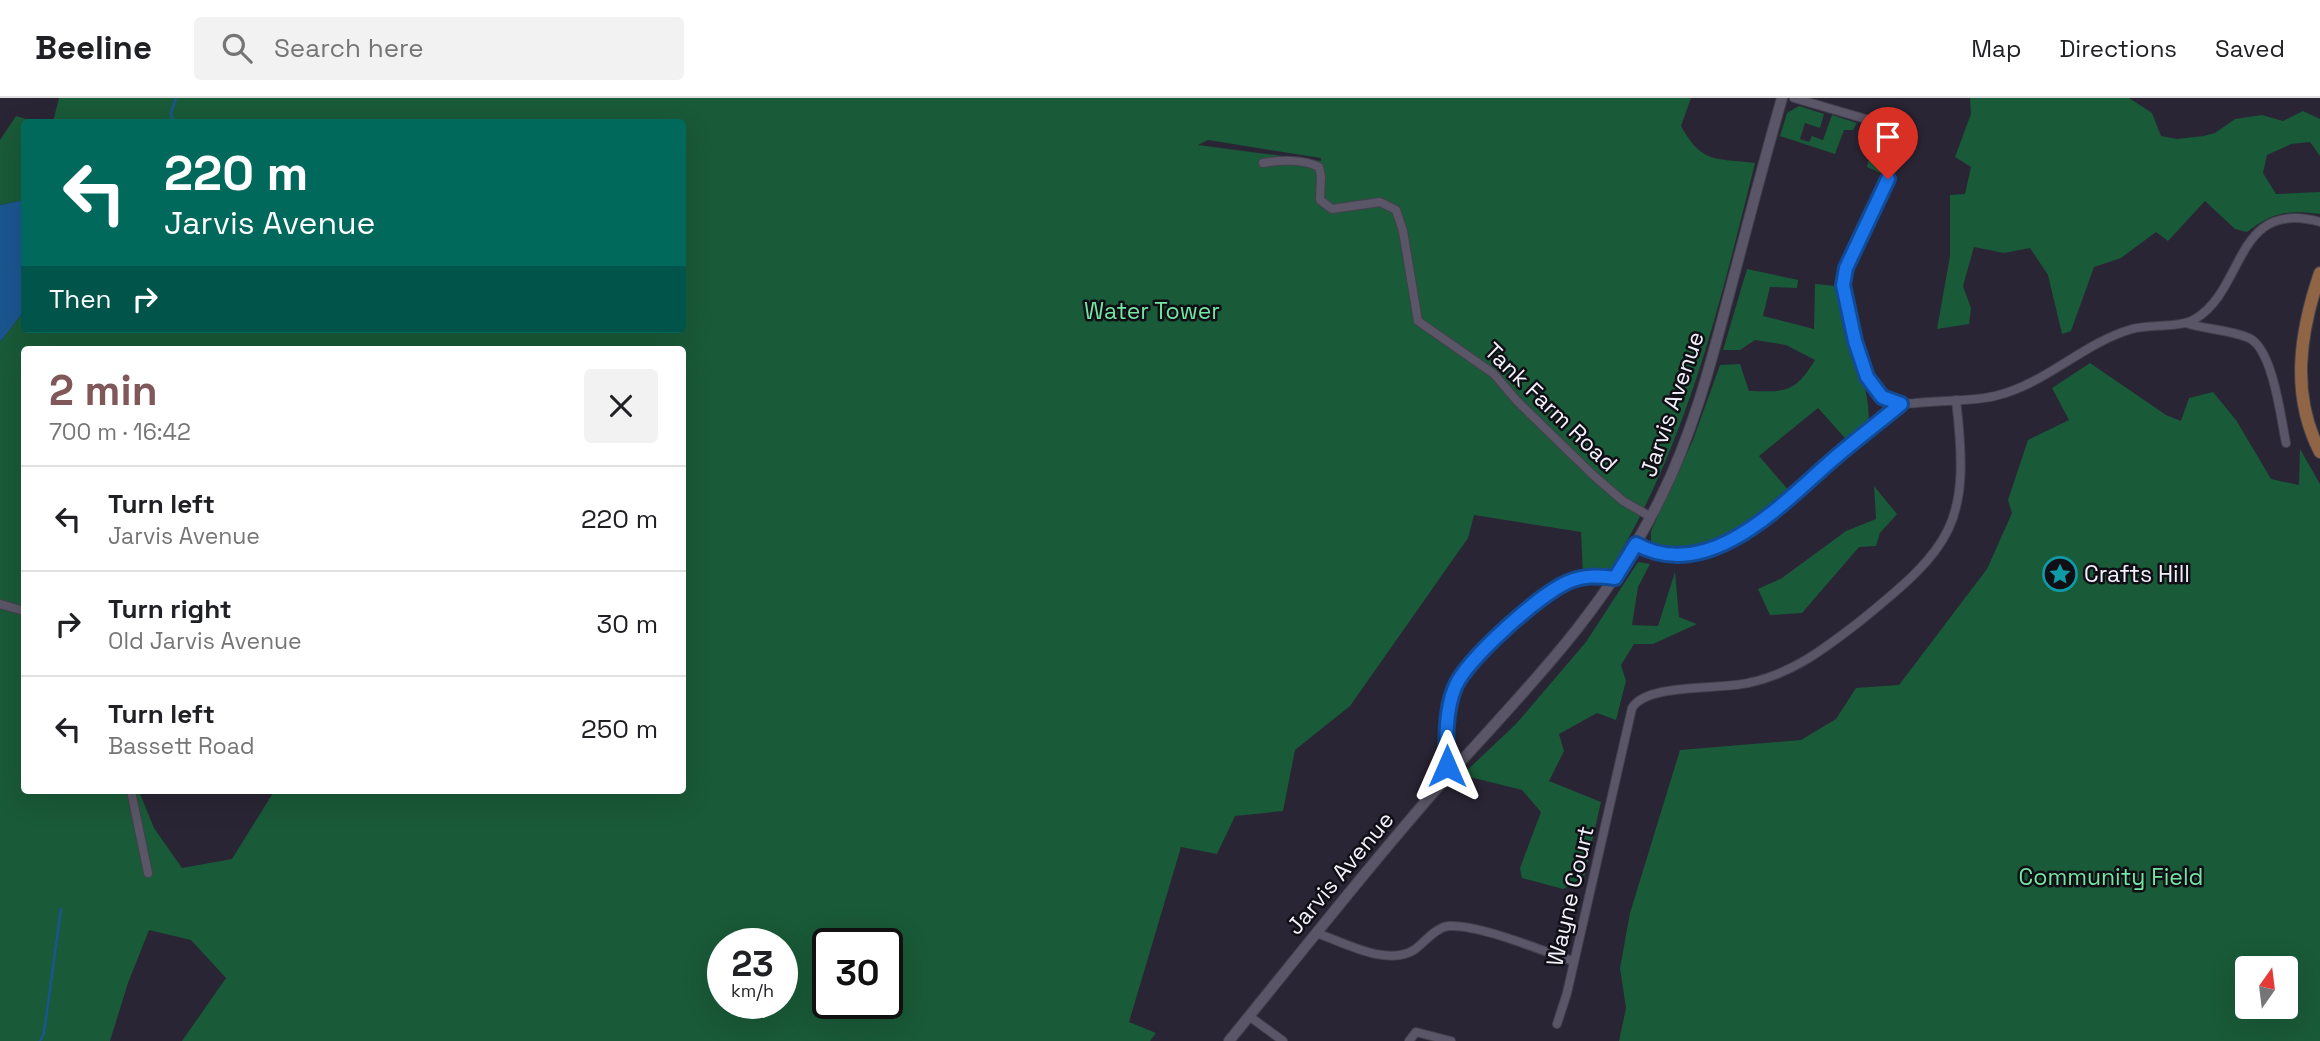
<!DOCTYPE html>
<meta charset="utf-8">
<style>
:root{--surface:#fff;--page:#f2f2f2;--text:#202124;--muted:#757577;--line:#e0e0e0;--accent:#805859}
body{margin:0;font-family:"Space Grotesk",sans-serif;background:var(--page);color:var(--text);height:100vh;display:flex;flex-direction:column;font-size:26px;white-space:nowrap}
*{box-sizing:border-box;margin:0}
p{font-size:23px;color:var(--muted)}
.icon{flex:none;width:38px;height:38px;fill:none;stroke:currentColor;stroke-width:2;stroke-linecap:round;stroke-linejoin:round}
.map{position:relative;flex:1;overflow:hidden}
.details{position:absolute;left:21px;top:248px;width:665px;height:448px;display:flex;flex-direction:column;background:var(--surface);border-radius:7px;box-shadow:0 7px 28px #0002}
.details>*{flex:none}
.top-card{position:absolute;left:21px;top:21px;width:665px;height:214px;border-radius:7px;box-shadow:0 7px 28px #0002;background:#00695c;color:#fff;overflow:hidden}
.needle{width:46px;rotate:14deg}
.buttons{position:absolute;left:2235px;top:858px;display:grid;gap:14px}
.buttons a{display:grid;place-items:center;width:63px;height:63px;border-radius:7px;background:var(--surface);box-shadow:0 7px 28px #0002;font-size:35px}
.speed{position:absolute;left:707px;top:830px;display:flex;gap:14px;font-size:35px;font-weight:700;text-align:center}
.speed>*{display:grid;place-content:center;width:91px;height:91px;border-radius:50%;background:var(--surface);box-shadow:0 7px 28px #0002;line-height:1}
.speed small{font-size:18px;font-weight:400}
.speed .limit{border:4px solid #111;border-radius:10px;background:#fff;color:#111}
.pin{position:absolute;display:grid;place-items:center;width:60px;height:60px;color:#fff;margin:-72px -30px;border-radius:50% 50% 50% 0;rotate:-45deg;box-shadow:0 0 7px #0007}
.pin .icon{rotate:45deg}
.me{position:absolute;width:77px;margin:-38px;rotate:0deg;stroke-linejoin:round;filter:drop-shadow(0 0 5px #0008)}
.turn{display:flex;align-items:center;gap:24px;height:147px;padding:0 28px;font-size:32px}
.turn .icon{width:91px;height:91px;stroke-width:2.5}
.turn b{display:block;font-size:49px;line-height:60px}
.then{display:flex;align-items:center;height:66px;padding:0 28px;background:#0003;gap:14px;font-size:26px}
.round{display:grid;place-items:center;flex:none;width:74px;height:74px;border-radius:7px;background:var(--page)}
.headline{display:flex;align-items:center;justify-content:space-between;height:119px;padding:0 28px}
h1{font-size:42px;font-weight:700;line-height:52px;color:var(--accent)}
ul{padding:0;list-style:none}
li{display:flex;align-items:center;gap:21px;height:105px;padding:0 28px;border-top:2px solid var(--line)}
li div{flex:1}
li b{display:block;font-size:26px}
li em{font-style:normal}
header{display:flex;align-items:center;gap:42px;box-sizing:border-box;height:98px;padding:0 35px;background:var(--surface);border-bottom:2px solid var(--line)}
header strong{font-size:33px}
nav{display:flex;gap:38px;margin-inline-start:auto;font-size:24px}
.search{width:490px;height:63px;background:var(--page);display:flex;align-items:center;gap:18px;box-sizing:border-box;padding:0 24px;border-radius:7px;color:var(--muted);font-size:26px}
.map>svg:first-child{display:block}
</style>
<header>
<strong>Beeline</strong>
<div class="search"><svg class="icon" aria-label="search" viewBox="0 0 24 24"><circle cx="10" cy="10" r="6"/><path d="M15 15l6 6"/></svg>Search here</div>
<nav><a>Map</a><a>Directions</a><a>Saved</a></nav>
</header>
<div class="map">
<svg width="2320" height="943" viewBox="0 0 2320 943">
<rect width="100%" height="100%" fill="#292534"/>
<g fill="#195a38" fill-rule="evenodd">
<path d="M59,0H1691L1681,28C1702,66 1715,60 1755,65C1720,206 1687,347 1610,472L1583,476L1581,434L1474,417L1468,440L1350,608L1295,652L1283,713L1235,718L1217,756L1181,749L1129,924L1156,935L1150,943H182L226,880L191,842L149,832L128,885L110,943H0V244L24,213V231H682V24H53ZM1208,42L1321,60V63L1198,47ZM24,252H682V693H271L273,695L232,761L182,770L154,730L139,693H24ZM723,845H782V905H723ZM828,845H887V905H828Z"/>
<path d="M1970,0H2129L2152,15L2161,38L2177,41L2204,38L2215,35L2235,21L2262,17L2283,23L2303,13L2320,21V58L2310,44L2291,46L2267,57L2263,75L2276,96L2320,94V116C2288,112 2273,114 2247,134L2235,131L2205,103L2168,143L2156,134L2121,160L2094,169L2071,233L2062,236L2048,177L2030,150L2004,155L1974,149L1963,188L1971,210L1969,226L1937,231L1950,158V97L1965,96L1971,69L1955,59L1971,16Z"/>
<polygon points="1799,8 1824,16 1820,30 1805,25 1800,41 1809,44 1812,38 1823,42 1832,17 1857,25 1853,32 1844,32 1835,56 1780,38 1787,15"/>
<polygon points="16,18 36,24 24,24 24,102 0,107 0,42"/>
<polygon points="1862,25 1892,34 1897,40 1897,46 1883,76 1867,69 1871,51 1890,55 1871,49 1872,45 1858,40"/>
<path d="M1747,171L1798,182L1797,190L1770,189L1763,218L1814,231L1815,186L1836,188C1842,210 1877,311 1867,325C1863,332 1851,336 1845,340L1818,310L1759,358L1790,394C1757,429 1707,458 1658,452L1651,443V433L1693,342L1720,267L1740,266L1749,293C1786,294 1795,295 1815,262L1786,247L1755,242L1740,252H1723Z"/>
<path d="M2090,265L2166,317L2181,323L2189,300L2213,294L2236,322L2271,381L2299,387L2300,351L2320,386V943H1619L1626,910L1620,870L1630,815L1680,652L1801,642L1836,621L1856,590L1899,587L1987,471L2012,415L2008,402L2028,342L2069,322L2052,290ZM2247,870H2286V908H2247Z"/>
<polygon points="1874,388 1897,416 1880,435 1876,448 1859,449 1802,515 1770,517 1758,491 1782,480 1846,433 1876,421"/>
<polygon points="1638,464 1650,466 1638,489 1632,527 1658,528 1675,474 1679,519 1697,526 1653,546 1634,546 1621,567 1626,583 1616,622 1597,615 1559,636 1564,653 1549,683 1601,704 1584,779 1563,791 1522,780 1520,770 1541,714 1522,692 1462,677 1516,626 1586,544"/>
</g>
<polygon fill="#1b558f" points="24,102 24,213 0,244 0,107"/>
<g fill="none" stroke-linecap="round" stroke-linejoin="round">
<g stroke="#1b558f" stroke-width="2.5">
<polyline points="172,24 171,15 176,0"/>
<polyline points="40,943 44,935 61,811"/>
</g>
<g stroke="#42404c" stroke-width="10">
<g id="minor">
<polyline points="1794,0 1893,29 1903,36 1901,49 1846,170 1843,187 1855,243 1867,279 1878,296 1887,302 1901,306"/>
<path d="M1263,65C1279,62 1304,61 1319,69L1321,78L1320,102L1332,111L1380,104L1396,112L1403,133L1418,223L1494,276L1517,303L1593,377L1623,403L1651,419"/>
<path d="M2186,225C2206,232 2229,231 2249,240C2273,251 2281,321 2286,345"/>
<path d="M1636,446C1717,491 1811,379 1868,333C1877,326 1890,310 1901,306C1904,305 1912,306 1916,305C1942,302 1969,304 1995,298C2046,286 2083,245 2132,231C2151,226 2180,230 2195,221C2246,191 2234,100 2320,124"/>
<polyline points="0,506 24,513"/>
<path d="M1447,679C1446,650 1444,617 1455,589C1467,560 1544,492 1573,482C1587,477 1600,478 1615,480"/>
<polyline points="131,693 148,775"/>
<path d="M1316,835C1344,844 1386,869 1414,852C1424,845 1436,829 1449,828C1479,826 1542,853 1573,863"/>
<polyline points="1249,918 1283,943"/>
<path d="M1557,926L1567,895L1632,610C1647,585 1718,592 1748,585C1792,576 1824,551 1859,524C1953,448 1971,426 1956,302"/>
<polyline points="1409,943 1416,934 1451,943"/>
</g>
</g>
<g stroke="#42404c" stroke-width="12">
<path id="tertiary" d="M1229,943C1303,852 1376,759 1454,671C1534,583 1606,510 1660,401C1692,337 1710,269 1728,200C1746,133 1763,66 1782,0"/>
</g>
<g stroke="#42404c" stroke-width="14">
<path id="primary" d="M2320,175C2300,234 2290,296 2320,354"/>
</g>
<use href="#minor" stroke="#5a5667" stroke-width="8"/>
<use href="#tertiary" stroke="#5a5667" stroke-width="10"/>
<use href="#primary" stroke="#8f6545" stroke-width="12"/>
</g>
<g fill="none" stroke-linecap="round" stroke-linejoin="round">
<g stroke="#114b97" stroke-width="18">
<path id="route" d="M1447,668C1446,643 1445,613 1455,589C1467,561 1540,496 1568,484C1584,477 1598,478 1615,480L1636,446C1708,486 1781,407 1830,364C1853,344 1878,325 1901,306L1882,299L1867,279L1855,243L1843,187L1846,170L1888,81"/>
</g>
<use href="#route" stroke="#1a73e8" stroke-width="12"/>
</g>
<defs>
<g id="sight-ring" transform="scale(1.75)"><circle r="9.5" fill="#110f16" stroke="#0f9aa8" stroke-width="1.5"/><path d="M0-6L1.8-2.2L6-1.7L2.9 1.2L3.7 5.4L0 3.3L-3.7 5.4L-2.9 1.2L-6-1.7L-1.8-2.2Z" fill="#0f9aa8"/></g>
</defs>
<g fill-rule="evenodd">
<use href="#sight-ring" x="2060" y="476"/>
</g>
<g text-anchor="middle" stroke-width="5" stroke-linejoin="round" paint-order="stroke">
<g font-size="23" fill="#73e6a3" stroke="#110f16">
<text x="1152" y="221">Water Tower</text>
<text x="2111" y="787">Community Field</text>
</g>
<g font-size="23" fill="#f2f0fa" stroke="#110f16">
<text transform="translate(1672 306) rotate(-71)" y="8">Jarvis Avenue</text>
<text transform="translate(1551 309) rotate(44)" y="8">Tank Farm Road</text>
<text transform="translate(1340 775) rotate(-50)" y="8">Jarvis Avenue</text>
<text transform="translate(1570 798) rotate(-77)" y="8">Wayne Court</text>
</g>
<g font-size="23" fill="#f2f0fa" stroke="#110f16" text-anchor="start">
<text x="2084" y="484">Crafts Hill</text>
</g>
</g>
</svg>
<div class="buttons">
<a><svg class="needle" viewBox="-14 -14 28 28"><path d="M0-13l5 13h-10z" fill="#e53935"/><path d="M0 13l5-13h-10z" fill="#757577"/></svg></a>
</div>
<div class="speed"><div>23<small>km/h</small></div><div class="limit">30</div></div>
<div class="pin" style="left:1888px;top:81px;background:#d93025"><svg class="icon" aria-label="arrive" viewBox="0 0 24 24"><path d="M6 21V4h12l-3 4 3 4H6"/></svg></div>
<svg class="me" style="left:1447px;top:668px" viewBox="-20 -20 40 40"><path d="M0-17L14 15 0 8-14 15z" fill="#1a73e8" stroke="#fff" stroke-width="4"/></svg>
<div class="top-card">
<div class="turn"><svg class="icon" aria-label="left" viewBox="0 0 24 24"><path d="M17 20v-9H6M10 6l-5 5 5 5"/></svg><div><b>220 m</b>Jarvis Avenue</div></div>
<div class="then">Then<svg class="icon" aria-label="right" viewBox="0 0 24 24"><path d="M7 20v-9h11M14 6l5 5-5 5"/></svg></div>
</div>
<section class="details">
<div class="headline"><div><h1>2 min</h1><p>700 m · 16:42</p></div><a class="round"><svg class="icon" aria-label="close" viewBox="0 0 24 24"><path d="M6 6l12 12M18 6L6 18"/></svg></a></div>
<ul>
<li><svg class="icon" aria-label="left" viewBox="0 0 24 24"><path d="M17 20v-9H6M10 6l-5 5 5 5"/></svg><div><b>Turn left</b><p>Jarvis Avenue</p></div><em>220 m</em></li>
<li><svg class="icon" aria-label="right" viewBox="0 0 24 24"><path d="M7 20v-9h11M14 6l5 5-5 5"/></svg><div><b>Turn right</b><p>Old Jarvis Avenue</p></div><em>30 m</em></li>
<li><svg class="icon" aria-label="left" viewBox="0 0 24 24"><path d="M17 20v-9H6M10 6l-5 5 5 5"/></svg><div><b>Turn left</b><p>Bassett Road</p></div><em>250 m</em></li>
</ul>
</section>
</div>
